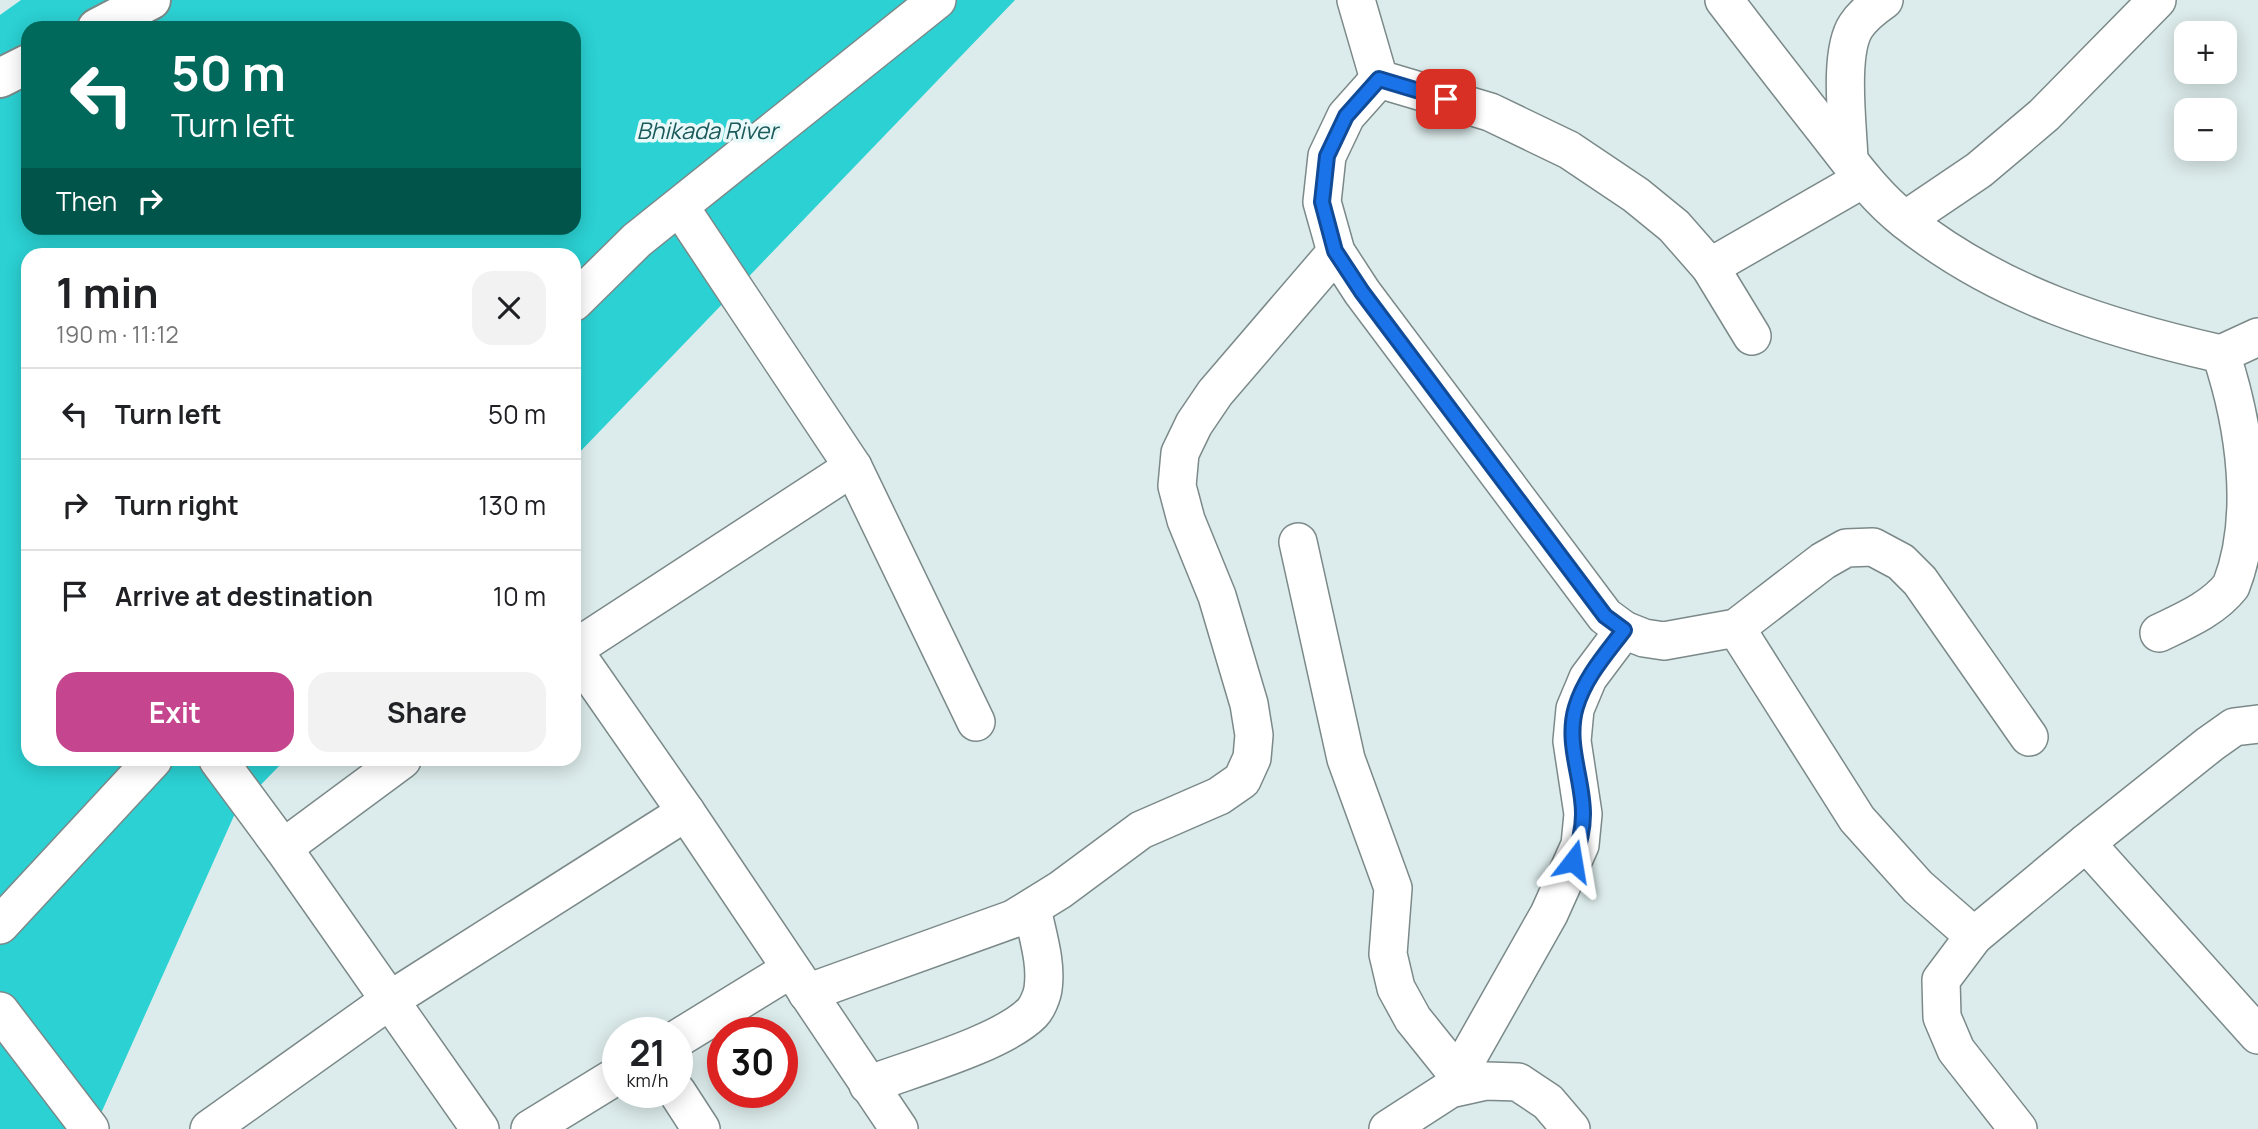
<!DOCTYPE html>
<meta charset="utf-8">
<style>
:root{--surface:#fff;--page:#f2f2f2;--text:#202124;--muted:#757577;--line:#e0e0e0;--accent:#c5458f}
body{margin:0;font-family:Manrope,sans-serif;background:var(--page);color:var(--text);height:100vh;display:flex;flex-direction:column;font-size:26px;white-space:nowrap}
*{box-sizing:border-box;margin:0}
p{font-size:23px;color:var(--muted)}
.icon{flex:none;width:38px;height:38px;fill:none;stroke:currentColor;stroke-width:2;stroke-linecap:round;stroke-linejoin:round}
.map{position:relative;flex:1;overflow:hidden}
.side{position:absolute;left:21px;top:248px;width:560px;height:518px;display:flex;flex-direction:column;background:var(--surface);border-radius:21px;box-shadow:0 4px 18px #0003}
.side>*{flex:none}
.guide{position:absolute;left:21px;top:21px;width:560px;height:214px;border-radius:21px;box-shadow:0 4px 18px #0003;background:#00695c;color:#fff;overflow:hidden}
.fabs{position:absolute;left:2174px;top:21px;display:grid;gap:14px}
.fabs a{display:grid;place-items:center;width:63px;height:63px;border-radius:14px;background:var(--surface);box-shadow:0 4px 18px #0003;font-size:35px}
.speed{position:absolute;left:602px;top:1017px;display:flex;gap:14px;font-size:35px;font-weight:700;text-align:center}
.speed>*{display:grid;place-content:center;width:91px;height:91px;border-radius:50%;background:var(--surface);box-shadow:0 4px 18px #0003;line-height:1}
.speed small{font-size:18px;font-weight:400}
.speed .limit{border:10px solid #d22;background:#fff;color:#111}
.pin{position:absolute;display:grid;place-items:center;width:60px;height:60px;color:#fff;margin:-30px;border-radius:14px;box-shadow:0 4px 10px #0006}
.me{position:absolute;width:77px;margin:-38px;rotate:14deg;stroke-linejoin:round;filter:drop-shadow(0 0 5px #0008)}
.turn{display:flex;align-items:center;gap:24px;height:147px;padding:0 35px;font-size:32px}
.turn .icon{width:91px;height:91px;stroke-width:2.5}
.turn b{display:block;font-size:49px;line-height:60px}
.then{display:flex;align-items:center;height:66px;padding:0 35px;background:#0003;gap:14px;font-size:26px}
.round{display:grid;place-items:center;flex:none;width:74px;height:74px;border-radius:21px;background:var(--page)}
.head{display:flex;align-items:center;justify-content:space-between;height:119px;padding:0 35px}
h1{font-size:42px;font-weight:700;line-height:52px}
.action{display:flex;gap:14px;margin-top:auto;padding:14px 35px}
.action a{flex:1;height:80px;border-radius:21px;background:var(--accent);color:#fff;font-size:28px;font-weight:700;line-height:80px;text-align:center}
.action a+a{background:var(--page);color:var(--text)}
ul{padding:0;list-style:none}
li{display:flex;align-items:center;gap:21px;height:91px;padding:0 35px;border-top:2px solid var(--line)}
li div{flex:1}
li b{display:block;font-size:26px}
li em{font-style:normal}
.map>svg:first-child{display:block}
</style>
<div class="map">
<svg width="2258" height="1129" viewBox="0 0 2258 1129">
<rect width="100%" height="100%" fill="#dcebeb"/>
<path fill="#2bd1d3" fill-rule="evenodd" d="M21,0H1015L574,458V256H28V760H285L237,809L94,1129H0V15ZM28,28H574V228H28Z"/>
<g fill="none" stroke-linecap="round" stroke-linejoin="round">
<g stroke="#7b8989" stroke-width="40">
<g id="street">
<polyline points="1356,0 1379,79 1490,112 1569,150 1636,195 1674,226 1710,267 1752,336"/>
<path d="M1724,0C1758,44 1791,87 1825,130C1850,162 1874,196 1906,221C2000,295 2106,328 2221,354"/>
<polyline points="1379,79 1346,116 1327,156 1322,202 1336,252 1362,292 1605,616 1624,630 1644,638 1664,641 1736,628 1823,561 1846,548 1873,547 1901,562 1920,581 2029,737"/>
<path d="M1849,160C1848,127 1838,53 1856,26C1863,15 1874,7 1884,0"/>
<polyline points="680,207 853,467 976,722"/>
<polyline points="1905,220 1979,170 2044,115 2157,0"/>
<polyline points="1710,267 1863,179"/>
<polyline points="574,302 637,240 937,0"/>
<polyline points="1298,542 1346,759 1393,888 1388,954 1396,988 1413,1019 1458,1075"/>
<polyline points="1736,628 1857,819 1918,887 1974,936 2086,843 2210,744 2234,727 2258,724"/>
<path d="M2159,633C2184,621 2213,609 2231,586C2258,517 2245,426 2221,354L2258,337"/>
<polyline points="574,649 853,467"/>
<polyline points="574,651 686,812 899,1129"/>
<polyline points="218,760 283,848 480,1129"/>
<polyline points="2086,843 2258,1035"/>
<polyline points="283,848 402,760"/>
<polyline points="0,925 153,760"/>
<polyline points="1974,936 1941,980 1942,1017 1956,1050 2018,1129"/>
<polyline points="807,993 1013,919 1060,890 1141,830 1219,796 1242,780 1252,758 1254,735 1249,704 1217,596 1186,520 1177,486 1180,453 1194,424 1215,393 1336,252"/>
<polyline points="0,1011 90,1129"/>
<polyline points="677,1039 791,969"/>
<path d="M868,1085C910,1069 1003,1043 1032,1013C1037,1008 1042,996 1043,989C1047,962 1037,934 1032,908"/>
<polyline points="1450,1089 1549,914 1580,845 1583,814 1572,741 1575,709 1588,678 1624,630"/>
<polyline points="677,1092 701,1129"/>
<polyline points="209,1129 390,1000 686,812"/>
<polyline points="530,1129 618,1075"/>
<polyline points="1388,1129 1450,1089 1486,1081 1518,1082 1548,1102 1571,1129"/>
</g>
</g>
<g stroke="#7b8989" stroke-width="42">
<g id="secondary">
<polyline points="97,28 151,0"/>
<polyline points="0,78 28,64"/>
</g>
</g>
<use href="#street" stroke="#fff" stroke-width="37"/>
<use href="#secondary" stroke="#fff" stroke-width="38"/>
</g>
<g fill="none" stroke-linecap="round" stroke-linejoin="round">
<g stroke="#114b97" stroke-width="18">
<path id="route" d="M1446,99L1379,79L1346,116L1327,156L1322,202L1335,251L1362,292L1605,616L1624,630C1606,654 1585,677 1576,707C1565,743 1583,778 1583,814C1583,830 1579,846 1573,861"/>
</g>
<use href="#route" stroke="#1a73e8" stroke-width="12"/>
</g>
<g text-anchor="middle" stroke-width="7" stroke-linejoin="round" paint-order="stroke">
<g font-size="23" font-style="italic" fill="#1b5a5b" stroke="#e9f8f8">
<text x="707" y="139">Bhikada River</text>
</g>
</g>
</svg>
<div class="fabs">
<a>+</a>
<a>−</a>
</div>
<div class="speed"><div>21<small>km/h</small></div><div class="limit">30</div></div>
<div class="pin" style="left:1446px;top:99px;background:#d93025"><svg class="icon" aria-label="arrive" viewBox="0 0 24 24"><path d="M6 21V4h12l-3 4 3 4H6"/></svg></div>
<svg class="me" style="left:1573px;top:861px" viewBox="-20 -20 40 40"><path d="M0-17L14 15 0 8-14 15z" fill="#1a73e8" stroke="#fff" stroke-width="4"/></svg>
<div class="guide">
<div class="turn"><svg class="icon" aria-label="left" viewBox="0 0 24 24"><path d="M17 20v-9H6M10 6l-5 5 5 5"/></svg><div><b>50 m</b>Turn left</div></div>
<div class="then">Then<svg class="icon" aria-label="right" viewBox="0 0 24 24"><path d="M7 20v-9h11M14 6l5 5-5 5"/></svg></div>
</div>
<section class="side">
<div class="head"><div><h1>1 min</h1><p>190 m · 11:12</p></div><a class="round"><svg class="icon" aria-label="close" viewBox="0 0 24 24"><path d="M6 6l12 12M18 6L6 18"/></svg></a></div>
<ul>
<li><svg class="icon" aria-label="left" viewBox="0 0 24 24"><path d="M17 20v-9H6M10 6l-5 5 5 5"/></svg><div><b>Turn left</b></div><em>50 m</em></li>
<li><svg class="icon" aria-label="right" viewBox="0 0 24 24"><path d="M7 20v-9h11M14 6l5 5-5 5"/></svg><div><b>Turn right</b></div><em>130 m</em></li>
<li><svg class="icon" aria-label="arrive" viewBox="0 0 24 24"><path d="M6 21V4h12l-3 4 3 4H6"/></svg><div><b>Arrive at destination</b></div><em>10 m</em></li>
</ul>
<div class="action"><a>Exit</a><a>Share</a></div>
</section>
</div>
